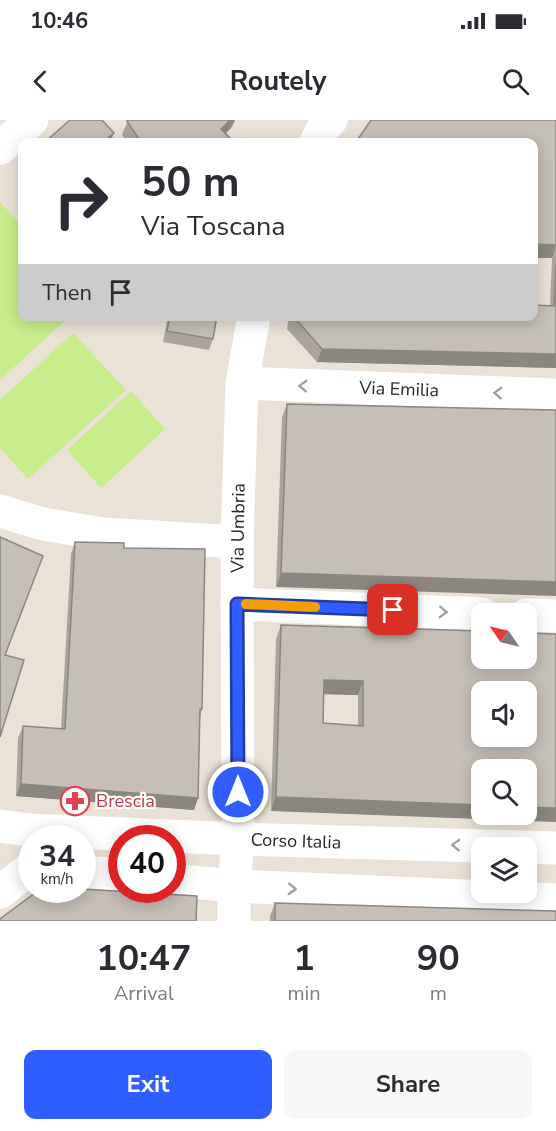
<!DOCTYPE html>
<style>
:root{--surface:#fff;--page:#f7f7f7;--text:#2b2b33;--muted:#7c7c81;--accent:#305dff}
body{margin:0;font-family:"Nunito Sans",sans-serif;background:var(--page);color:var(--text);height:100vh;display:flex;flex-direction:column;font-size:22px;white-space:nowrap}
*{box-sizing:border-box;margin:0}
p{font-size:20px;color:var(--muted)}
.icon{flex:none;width:33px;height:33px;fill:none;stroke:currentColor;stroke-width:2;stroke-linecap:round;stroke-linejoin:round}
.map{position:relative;height:801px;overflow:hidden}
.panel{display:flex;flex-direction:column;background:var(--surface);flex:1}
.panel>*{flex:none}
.banner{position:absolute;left:18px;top:18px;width:520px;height:183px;border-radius:12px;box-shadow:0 3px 15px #0003;background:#fff;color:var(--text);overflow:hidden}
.needle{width:39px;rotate:304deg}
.controls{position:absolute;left:471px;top:483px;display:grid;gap:12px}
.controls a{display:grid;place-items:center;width:66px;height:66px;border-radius:12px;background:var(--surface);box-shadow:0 3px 15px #0003;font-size:30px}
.speed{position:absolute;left:18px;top:705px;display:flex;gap:12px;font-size:30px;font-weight:700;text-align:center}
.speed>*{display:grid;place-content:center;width:78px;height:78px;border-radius:50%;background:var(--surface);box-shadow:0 3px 15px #0003;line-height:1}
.speed small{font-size:15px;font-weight:400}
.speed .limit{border:9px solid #d22;background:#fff;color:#111}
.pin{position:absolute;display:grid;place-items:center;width:51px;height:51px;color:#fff;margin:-26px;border-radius:12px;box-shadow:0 3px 9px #0006}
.me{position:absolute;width:66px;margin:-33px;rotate:0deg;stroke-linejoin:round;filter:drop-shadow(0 0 4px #0008)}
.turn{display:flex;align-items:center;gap:21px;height:126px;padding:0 24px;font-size:27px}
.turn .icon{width:78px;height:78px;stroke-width:2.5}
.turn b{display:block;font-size:42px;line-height:51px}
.then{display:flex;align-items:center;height:57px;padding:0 24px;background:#0003;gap:12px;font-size:22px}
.eta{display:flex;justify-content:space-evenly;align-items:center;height:102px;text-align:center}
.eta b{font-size:36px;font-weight:700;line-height:42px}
.cta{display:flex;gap:12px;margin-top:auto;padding:12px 24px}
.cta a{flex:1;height:69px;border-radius:12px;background:var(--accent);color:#fff;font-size:24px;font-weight:700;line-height:69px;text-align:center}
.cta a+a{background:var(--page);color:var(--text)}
.status{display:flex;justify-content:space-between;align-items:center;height:42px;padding:0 30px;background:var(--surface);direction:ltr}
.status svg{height:16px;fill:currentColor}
header{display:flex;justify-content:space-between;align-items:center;height:78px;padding:0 24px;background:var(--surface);font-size:27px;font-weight:700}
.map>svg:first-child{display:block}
</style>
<div class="status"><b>10:46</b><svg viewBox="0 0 49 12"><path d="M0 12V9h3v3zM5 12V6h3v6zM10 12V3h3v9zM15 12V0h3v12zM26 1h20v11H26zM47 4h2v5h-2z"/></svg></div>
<header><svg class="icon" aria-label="back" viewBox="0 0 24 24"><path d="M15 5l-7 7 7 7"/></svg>Routely<svg class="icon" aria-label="search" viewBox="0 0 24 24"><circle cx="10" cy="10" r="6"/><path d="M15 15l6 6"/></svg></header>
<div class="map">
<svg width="556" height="801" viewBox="0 0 556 801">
<rect width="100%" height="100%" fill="#ebe2d7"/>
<g fill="#c7ee8a">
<polygon points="0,82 22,106 22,196 69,197 0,260"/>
<polygon points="73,213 126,270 28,359 0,328 0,280"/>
<polygon points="131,271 165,309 101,368 67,330"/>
</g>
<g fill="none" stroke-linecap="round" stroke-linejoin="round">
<g stroke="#fff" stroke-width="33">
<polyline points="316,22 323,8 331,0"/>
<polyline points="0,28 32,0"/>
<polyline points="242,263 556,275"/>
<polyline points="0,391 43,404 103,414 237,422"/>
<polyline points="237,484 482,494"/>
<polyline points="526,495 556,496"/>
<polyline points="0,706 28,710 238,719 556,728"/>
<polyline points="82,752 122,755"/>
<polyline points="172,760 234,766 556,780"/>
<polyline points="0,772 32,747"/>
<polyline points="234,801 234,766 238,719 237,422 242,263 254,196"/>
</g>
</g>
<g fill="#aaa49d" fill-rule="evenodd">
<polygon points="128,0 235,0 231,8 225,14 233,21 233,22 127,22 122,15"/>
<polygon points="556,0 556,248 317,242 287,209 289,196 534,196 550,186 552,138 534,138 534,22"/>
<polygon points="168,196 217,196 213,219 209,230 163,222"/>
<polygon points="287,284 556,290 276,467 282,297"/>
<polygon points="75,422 124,428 202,589 200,596 198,678 194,690 16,676 18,618 23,606 61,609 71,434"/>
<path d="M281,505L482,511L271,691L276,519ZM323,574L358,575V606L323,603Z"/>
<polygon points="275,783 556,801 270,801 270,796"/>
</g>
<g fill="#8b8680">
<polygon points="230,0 235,0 231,8 216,22 221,9"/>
<polygon points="114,13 110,22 103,22"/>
<polygon points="534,124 556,125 552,138 534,138"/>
<polygon points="322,229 556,234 556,248 317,242"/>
<polygon points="281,453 556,462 556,476 276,467"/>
<polygon points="324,560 363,561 358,575 319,574"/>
<polygon points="21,664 198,678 194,690 16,676"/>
<polygon points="276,677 482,685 482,694 526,694 526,687 556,688 556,702 271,691"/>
</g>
<g fill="#c6bfb7" stroke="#8b8680" stroke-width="1.5" fill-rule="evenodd">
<polygon points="70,0 102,0 114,13 103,22 45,22"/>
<polygon points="128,0 230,0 221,9 233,21 232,22 141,22 127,1"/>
<polygon points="371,0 556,0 556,125 534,124 534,22 356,22"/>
<polygon points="556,144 556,234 322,229 293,196 534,196 534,185 554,186"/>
<polygon points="170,196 217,196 213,219 167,211"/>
<polygon points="287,284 556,290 556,462 281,453"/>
<polygon points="0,417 43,436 5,535 24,540 0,617"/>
<polygon points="75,422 124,423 124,428 205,429 202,589 200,589 198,678 21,664 23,606 65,609"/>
<path d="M281,505L482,511V538H526V513L556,514V688L526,687V650H482V685L276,677ZM324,560L363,561V606L323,603ZM482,572H526V616H482Z"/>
<polygon points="82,769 197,776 196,801 0,801 0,799 39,770"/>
<polygon points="275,783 556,791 556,801 275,801"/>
</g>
<defs><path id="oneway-chevron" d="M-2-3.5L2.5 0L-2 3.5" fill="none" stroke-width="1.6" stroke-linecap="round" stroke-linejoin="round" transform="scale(1.5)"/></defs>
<g stroke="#9e9e9e">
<use href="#oneway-chevron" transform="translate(303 266) rotate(-178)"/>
<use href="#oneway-chevron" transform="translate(498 273) rotate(-178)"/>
<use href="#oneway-chevron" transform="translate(443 492) rotate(2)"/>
<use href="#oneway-chevron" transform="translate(456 725) rotate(-178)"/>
<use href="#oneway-chevron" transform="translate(292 769) rotate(3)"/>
</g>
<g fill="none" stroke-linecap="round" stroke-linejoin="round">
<g stroke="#1f3ca6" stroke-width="15">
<polyline id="route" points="238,672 237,484 393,490"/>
</g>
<use href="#route" stroke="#305dff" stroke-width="10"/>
<polyline stroke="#f59e0b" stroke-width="10" points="246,484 315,487"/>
</g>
<defs>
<g id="pharmacy-ring" transform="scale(1.5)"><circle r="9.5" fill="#fff" stroke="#e0444e" stroke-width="1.5"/><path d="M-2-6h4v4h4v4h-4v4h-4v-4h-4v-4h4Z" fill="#e0444e"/></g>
</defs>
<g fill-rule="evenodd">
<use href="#pharmacy-ring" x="75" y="681"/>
</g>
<g text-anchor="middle" stroke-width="4.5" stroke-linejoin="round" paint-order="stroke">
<g font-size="18" fill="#272727" stroke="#fff">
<text transform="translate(399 269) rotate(2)" y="6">Via Emilia</text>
<text transform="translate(238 408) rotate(-89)" y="6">Via Umbria</text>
<text transform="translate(296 721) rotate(2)" y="6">Corso Italia</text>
</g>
<g font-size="18" fill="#be3a42" stroke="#fff" text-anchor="start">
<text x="96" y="687">Brescia</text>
</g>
</g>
</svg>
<div class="controls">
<a><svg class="needle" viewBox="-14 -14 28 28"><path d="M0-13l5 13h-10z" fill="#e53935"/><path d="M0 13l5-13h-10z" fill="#7c7c81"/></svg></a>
<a><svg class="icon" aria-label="sound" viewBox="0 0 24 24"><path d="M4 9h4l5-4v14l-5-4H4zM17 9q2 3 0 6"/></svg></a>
<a><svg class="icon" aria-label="search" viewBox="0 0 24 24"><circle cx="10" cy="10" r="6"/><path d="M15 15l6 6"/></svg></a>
<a><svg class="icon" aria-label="layers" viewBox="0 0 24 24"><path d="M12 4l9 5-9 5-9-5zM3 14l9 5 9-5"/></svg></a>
</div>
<div class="speed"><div>34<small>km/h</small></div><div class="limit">40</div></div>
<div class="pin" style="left:393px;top:490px;background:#d93025"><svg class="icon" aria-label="arrive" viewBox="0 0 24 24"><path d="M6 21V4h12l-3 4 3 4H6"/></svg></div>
<svg class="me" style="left:238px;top:672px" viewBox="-20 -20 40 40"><circle r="17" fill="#305dff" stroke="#fff" stroke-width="3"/><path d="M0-11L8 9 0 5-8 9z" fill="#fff"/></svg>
<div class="banner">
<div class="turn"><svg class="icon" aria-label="right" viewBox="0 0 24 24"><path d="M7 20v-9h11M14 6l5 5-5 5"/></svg><div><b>50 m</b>Via Toscana</div></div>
<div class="then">Then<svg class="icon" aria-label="arrive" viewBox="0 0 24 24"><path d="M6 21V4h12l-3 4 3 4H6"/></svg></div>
</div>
</div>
<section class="panel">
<div class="eta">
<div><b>10:47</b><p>Arrival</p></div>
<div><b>1</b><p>min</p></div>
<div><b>90</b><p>m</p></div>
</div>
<div class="cta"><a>Exit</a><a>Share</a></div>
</section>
